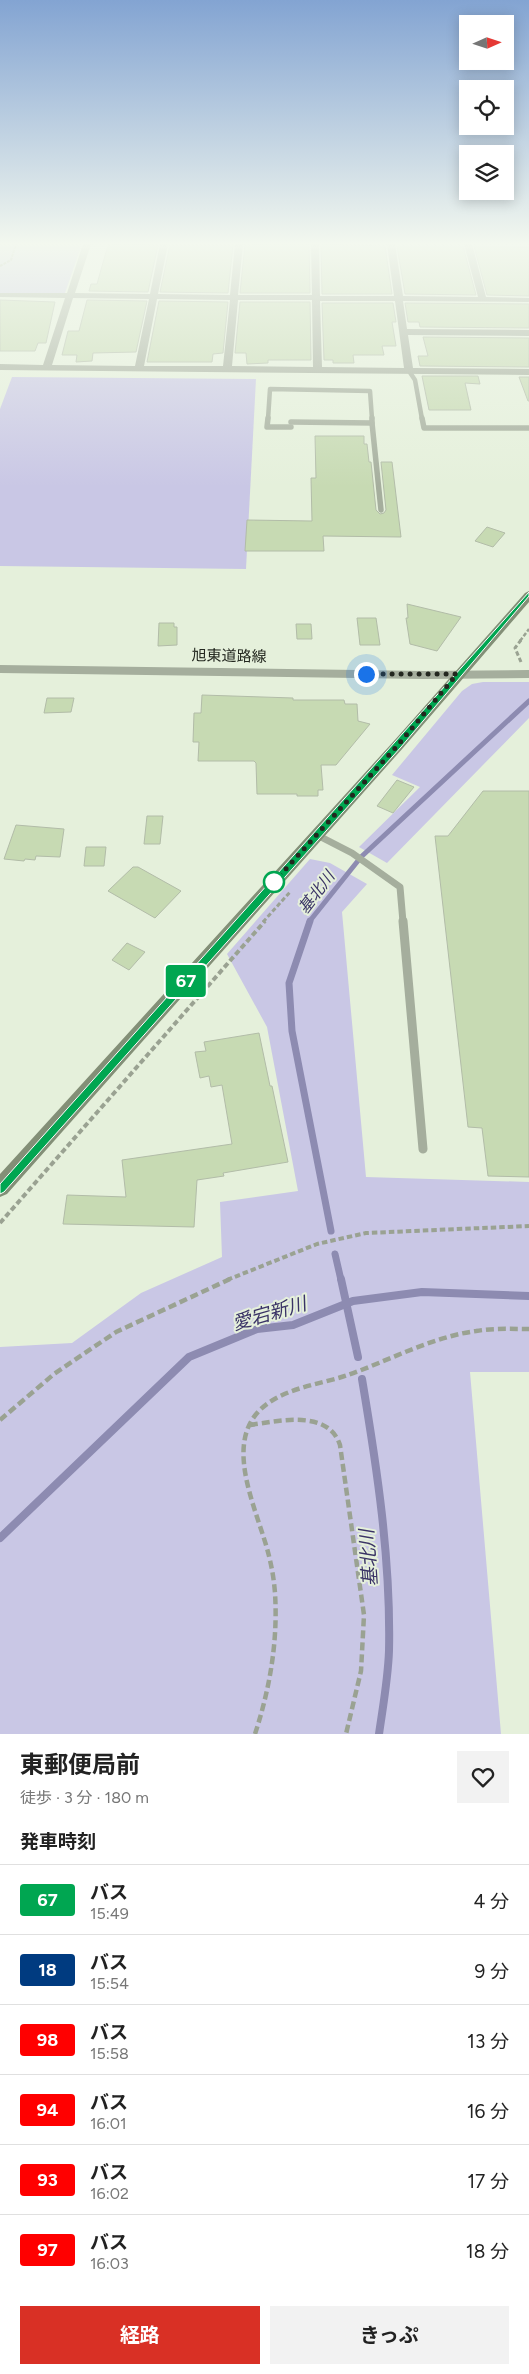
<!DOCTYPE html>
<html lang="ja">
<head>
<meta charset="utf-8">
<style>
  :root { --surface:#fff; --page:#f2f2f2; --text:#222; --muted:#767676; --line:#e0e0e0; --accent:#d93025 }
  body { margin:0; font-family:Figtree,"Noto Sans JP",sans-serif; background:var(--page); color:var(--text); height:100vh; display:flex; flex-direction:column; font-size:19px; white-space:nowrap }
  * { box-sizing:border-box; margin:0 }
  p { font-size:16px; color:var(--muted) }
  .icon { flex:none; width:28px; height:28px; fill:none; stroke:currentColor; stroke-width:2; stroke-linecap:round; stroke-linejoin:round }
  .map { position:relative; height:1734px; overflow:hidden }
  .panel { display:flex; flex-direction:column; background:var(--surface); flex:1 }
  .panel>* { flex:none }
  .badge { padding:0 10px; border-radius:4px; font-size:18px; line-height:32px }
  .needle { width:32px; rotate:87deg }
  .controls { position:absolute; left:459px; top:15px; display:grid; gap:10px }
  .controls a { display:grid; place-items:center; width:55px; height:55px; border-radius:0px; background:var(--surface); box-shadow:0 2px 12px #0003; font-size:25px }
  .you { position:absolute; width:25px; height:25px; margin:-12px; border:4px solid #fff; border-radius:50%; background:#1a73e8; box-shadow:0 0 0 8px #1a73e833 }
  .map>.badge { position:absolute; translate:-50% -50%; box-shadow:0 0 0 2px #fff }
  h2 { padding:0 20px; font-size:19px; line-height:45px }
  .round { display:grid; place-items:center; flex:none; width:52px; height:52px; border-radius:0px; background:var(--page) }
  .head { display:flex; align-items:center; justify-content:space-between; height:85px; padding:0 20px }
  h1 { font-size:24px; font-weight:700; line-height:38px }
  .button { display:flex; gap:10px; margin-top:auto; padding:10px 20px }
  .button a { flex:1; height:58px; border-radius:0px; background:var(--accent); color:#fff; font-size:20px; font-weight:700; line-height:58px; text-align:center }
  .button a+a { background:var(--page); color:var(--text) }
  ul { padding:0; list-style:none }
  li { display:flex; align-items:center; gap:15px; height:70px; padding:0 20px; border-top:1px solid var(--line) }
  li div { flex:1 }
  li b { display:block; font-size:19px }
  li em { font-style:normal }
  li .badge { min-width:55px; font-weight:700; text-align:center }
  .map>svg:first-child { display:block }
  .green { fill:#c9c7e5 }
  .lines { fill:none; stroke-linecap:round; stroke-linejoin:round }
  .stream-far2 { stroke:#8d8bb1; stroke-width:5 }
  .stream-far1 { stroke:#8d8bb1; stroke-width:7 }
  .stream { stroke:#8d8bb1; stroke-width:8 }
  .building { fill:#c7dab3; stroke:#b2bca8 }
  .path-far4 { stroke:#9aa292; stroke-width:2; stroke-dasharray:3 1; stroke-linecap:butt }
  .path-far3 { stroke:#9aa292; stroke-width:2.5; stroke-dasharray:4 2; stroke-linecap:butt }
  .path-far2 { stroke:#9aa292; stroke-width:3; stroke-dasharray:4.5 2.5; stroke-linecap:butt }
  .path-far1 { stroke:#9aa292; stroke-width:4; stroke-dasharray:5.5 3; stroke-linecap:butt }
  .path { stroke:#9aa292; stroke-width:4.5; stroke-dasharray:8 4; stroke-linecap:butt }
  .service-far3 { stroke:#a5ae9d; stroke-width:4.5 }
  .service-far2 { stroke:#a5ae9d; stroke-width:5.5 }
  .service-far1 { stroke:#a5ae9d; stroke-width:7 }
  .service { stroke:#a5ae9d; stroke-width:9 }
  .minor { fill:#a5ae9d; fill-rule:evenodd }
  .tertiary { fill:#a5ae9d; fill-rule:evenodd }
  .secondary { fill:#838f77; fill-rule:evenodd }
  .line { fill:#00a651; stroke:#fff }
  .walk { stroke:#23271f; stroke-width:5; stroke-dasharray:0 9 }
  .stop-dot { fill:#fff; stroke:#00a651; stroke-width:2.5 }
  .labels { text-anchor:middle; stroke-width:4; stroke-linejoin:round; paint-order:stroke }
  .street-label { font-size:15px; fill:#23271f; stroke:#e5f0db }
  .water-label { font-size:16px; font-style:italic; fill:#3a3366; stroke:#e5f0db }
  .near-water-label { font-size:19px; font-style:italic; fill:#3a3366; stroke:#e5f0db }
</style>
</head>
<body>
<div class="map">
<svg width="529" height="1734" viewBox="0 0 529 1734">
  <rect width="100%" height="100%" fill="#e5f0db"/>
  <g class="green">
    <polygon points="0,244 82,244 65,293 0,293"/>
    <polygon points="12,377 256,379 246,569 0,566 0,409"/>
    <polygon points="483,682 529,682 529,718 387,863 359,847 420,787 392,775 462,691 472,684"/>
    <polygon points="310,859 330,863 367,884 342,912 366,1177 529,1182 529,1372 470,1372 501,1734 0,1734 0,1347 72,1343 141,1293 222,1257 220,1202 298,1191 267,1027 227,954"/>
  </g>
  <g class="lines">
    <polyline class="stream-far2" points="309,922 361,857 529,701"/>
    <g class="stream-far1">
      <polyline points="310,921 289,983 292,1031 331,1231"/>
      <polyline points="335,1254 341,1280"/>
    </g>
    <g class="stream">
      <polyline points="341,1279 358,1357"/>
      <path d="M362 1379C377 1468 391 1560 389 1651 388 1679 383 1706 379 1734"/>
      <polyline points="0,1538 189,1357 257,1329 293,1325 353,1301 422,1292 529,1296"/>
    </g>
  </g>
  <g class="building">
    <polygon points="122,244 158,245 148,292 89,291 91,284 97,284 108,245"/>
    <polygon points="267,244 309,244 310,293 240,293 245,245"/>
    <polygon points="321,244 385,246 392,294 322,294"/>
    <polygon points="170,245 233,245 228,293 160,292"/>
    <polygon points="397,246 463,246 476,295 405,294"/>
    <polygon points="474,246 529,247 529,296 487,295"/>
    <polygon points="0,300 55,302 46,343 38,343 35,351 0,351"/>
    <polygon points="87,300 147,301 136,352 93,353 92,361 76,362 77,355 62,355 68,331 79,331"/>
    <polygon points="159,301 228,302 223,353 213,354 212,362 147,362"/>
    <polygon points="240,302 310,302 311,360 268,360 268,363 247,364 246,353 235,353"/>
    <polygon points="322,303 393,303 396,322 392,322 396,346 382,346 384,355 353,355 354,363 333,363 333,360 324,360"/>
    <polygon points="405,303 529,304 529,328 420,327 419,322 408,322"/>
    <polygon points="423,337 529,338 529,367 420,366 418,356 428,356"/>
    <polygon points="422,376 478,376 480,384 465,383 471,410 429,410"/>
    <polygon points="519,377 529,377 529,401 528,401"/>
    <polygon points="315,436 364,436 364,444 367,444 369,462 371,462 376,510 380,514 384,513 386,510 381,462 392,462 401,537 323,536 324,551 245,551 247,520 312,521 311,478 316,478"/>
    <polygon points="487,527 505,533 493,547 475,541"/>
    <polygon points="407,604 461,617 437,651 410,644 406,618 408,618"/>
    <polygon points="357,618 376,618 380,645 360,645"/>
    <polygon points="159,623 174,623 174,627 177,627 177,645 158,646"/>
    <polygon points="296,624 311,624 312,639 297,639"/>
    <polygon points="202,695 293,698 293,700 344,700 345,704 357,704 358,721 370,724 336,765 321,765 323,790 318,790 318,796 297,796 297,794 257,794 256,763 254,761 198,761 199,742 193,742 194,713 201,713"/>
    <polygon points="47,698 74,698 71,712 44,713"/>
    <polygon points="397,780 414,787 393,813 377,806"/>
    <polygon points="483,791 529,791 529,1177 488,1176 482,1128 468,1127 435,836 448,836"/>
    <polygon points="147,816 163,816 160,844 144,844"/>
    <polygon points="16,825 64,829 60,857 36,856 35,860 25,859 24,861 4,859"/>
    <polygon points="86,847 106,847 104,866 84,866"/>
    <polygon points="133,867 138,867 181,891 155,918 108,891"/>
    <polygon points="127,943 145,952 129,970 112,960"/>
    <polygon points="259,1033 270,1086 272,1086 288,1162 223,1173 224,1176 197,1180 194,1227 63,1224 67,1195 126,1197 122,1160 232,1144 222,1085 211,1087 209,1076 200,1078 195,1052 206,1051 204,1042"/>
  </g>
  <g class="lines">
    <polyline class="path-far4" points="0,266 11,260 16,244"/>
    <polyline class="path-far3" points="520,641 529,629"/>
    <g class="path-far2">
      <polyline points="521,662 515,648 521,640"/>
      <polyline points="263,922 290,892"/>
    </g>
    <g class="path-far1">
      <polyline points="0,1223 265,921"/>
      <polyline points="227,1280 317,1244 366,1233 529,1226"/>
    </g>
    <g class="path">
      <polyline points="0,1420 54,1374 116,1332 230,1279"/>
      <path d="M250 1425C279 1421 328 1409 340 1445L364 1615 361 1671 346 1734"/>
      <path d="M255 1734C270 1688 278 1641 275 1593 274 1580 272 1568 269 1556 259 1514 224 1449 258 1412 280 1388 319 1385 348 1375 390 1360 432 1337 476 1331 494 1328 511 1329 529 1329"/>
    </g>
    <g class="service-far3">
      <polyline points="409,371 415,380 422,419"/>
      <polyline points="268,419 270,389 370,391 372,419"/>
    </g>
    <g class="service-far2">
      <polyline points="268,418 267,427 291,427"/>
      <polyline points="422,418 424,428 529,428"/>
      <polyline points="291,422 372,423 372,418"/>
      <polyline points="372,423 381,510"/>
    </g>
    <polyline class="service-far1" points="317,835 352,853 400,887 403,922"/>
    <polyline class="service" points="403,921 423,1149"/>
    <path class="minor" d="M83 244H91L75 293 150 294 160 244H168L158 294 230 295 235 244H243L238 295H312L311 244H319L320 296H394L387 244H395L403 296 478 297 464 244H472L486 297 529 298V302L403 301 407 329 529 330V336L408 335 413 368 529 369V375L0 370V364L43 365 65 298 0 297V293H67ZM73 298 149 299 135 366 52 365ZM157 299 230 300 223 366H144ZM238 300H312L313 367 232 366ZM320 301H395L404 368 322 367Z"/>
    <polygon class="tertiary" points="0,665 424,671 529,670 529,678 424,679 0,673"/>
    <polygon class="secondary" points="529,591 529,602 403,748 7,1194 0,1197 0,1174 393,742 525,593"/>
  </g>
  <linearGradient id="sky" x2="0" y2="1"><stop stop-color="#83a4d2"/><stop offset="0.5" stop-color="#f3f8ef"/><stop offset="1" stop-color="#f3f8ef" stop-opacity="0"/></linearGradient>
  <rect width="529" height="487" fill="url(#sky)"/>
  <polygon class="line" points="529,592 529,596 401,747 4,1192 0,1194 0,1184"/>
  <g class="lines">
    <polyline class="walk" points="274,882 398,745 457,674 366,674"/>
  </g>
  <circle class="stop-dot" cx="274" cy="882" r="10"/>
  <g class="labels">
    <g class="street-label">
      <text transform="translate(229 656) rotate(1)" y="5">旭東道路線</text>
    </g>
    <g class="water-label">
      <text transform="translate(316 892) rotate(-53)" y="6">基北川</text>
    </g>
    <g class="near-water-label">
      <text transform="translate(269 1313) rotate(-16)" y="7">愛宕新川</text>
      <text transform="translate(368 1558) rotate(-94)" y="7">基北川</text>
    </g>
  </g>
</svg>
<div class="controls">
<a><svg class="needle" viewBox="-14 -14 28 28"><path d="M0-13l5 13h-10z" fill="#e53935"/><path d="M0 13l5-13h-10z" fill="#767676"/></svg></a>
<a><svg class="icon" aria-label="locate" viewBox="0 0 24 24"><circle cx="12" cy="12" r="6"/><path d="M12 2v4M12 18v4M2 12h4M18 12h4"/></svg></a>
<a><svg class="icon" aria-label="layers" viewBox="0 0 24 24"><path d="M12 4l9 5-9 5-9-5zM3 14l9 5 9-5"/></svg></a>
</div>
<div class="you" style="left:366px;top:674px"></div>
<b class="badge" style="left:186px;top:981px;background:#00a651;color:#fff">67</b>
</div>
<section class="panel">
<div class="head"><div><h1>東郵便局前</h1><p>徒歩 · 3 分 · 180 m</p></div><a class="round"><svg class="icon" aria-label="heart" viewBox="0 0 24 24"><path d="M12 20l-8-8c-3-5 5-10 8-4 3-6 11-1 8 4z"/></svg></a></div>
<h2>発車時刻</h2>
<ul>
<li><span class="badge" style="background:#00a651;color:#fff">67</span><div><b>バス</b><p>15:49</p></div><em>4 分</em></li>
<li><span class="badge" style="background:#003b80;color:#fff">18</span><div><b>バス</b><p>15:54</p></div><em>9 分</em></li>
<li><span class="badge" style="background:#f00;color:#fff">98</span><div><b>バス</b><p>15:58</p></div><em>13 分</em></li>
<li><span class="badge" style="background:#f00;color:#fff">94</span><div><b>バス</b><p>16:01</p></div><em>16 分</em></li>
<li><span class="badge" style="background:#f00;color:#fff">93</span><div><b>バス</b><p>16:02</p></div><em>17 分</em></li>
<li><span class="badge" style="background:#f00;color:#fff">97</span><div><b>バス</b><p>16:03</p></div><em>18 分</em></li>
</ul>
<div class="button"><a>経路</a><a>きっぷ</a></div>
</section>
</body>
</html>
